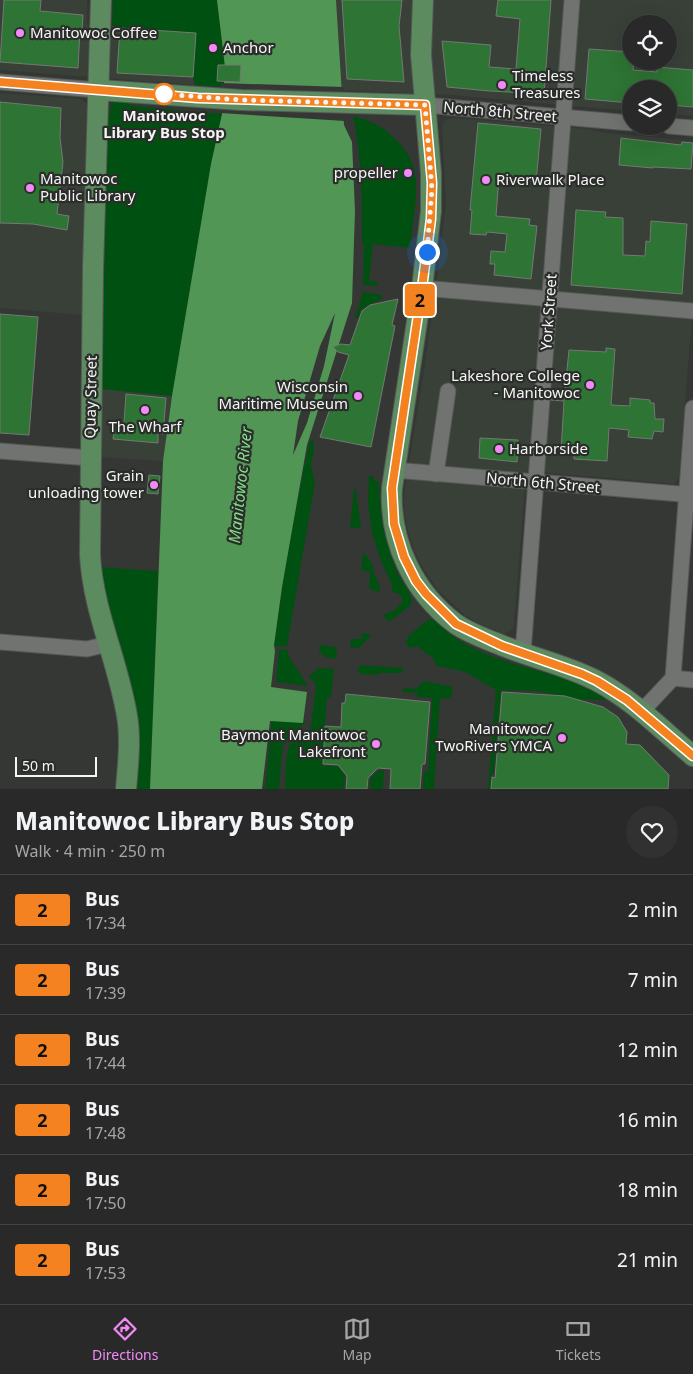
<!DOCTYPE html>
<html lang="en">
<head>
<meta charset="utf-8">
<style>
  :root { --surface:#282928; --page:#303130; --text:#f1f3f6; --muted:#a5a6a8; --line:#444545; --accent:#f08bf6 }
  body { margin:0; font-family:"Noto Sans",sans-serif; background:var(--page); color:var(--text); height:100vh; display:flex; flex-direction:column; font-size:19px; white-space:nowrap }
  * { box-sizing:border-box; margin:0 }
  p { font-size:16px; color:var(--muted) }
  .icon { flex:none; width:28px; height:28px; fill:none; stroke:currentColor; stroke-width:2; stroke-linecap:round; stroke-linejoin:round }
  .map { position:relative; height:789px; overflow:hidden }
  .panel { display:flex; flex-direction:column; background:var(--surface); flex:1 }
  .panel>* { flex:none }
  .badge { padding:0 10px; border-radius:4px; font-size:18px; line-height:32px }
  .buttons { position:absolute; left:622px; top:15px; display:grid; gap:10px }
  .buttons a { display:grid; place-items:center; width:55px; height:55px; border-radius:50%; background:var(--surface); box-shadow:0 5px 20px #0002,0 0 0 1px var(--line); font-size:25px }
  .scale { position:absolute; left:15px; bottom:12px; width:82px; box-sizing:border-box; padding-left:5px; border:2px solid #f4f5f4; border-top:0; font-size:14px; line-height:18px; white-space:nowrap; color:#f4f5f4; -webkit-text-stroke:4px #2b2d2b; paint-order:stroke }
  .you { position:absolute; width:25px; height:25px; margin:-12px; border:4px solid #fff; border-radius:50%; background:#1a73e8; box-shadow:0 0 0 8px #1a73e833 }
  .map>.badge { position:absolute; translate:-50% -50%; box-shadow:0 0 0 2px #fff }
  .round { display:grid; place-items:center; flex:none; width:52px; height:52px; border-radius:26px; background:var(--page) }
  .headline { display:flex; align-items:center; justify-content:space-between; height:85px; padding:0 15px }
  h1 { font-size:24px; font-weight:800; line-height:38px }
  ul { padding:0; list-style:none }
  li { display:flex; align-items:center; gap:15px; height:70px; padding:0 15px; border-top:1px solid var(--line) }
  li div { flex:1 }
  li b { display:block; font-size:19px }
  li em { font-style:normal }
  li .badge { min-width:55px; font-weight:700; text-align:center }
  .tab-bar { display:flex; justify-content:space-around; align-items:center; height:70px; border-top:1px solid var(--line); background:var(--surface); font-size:14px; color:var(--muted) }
  .tab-bar a { display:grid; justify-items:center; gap:2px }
  .tab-bar .active { color:var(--accent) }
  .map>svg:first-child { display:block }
  .built { fill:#384038; fill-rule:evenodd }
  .green { fill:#005111 }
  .water { fill:#519655; fill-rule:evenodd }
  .pier { fill:#353735 }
  .building { fill:#2e7434; stroke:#757875 }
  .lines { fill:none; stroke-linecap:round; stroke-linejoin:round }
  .minor-casing { stroke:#555755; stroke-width:17 }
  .major-casing { stroke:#555755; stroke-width:22 }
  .minor { stroke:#707370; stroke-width:15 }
  .major { stroke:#5d8b60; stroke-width:20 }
  .line-casing { stroke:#fff; stroke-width:11 }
  .line { stroke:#f58220; stroke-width:8 }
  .walk { stroke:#f4f5f4; stroke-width:5; stroke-dasharray:0 9 }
  .poi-dot { fill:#f08bf6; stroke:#2b2d2b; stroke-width:2 }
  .stop-dot { fill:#fff; stroke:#f58220; stroke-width:2.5 }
  .labels { text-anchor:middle; stroke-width:4.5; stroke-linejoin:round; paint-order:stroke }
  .poi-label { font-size:15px; fill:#f4f5f4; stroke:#2b2d2b; text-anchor:start }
  .street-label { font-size:15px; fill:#f4f5f4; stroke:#2b2d2b }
  .stop-label { font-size:15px; font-weight:bold; fill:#f4f5f4; stroke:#2b2d2b }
  .water-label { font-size:16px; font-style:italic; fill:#83df87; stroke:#2b2d2b }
</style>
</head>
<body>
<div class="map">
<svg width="693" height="789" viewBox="0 0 693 789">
  <rect width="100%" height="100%" fill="#353735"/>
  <g class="built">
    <polygon points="0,0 87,0 87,24 196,33 193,77 195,85 0,70"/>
    <path d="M336 0H693V116L669 114V89H631V111L451 95 342 90ZM631 24H669V61H631Z"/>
    <polygon points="0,93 81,99 90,106 86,118 83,315 0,308"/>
    <polygon points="453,118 587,129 607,133 693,141 693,302 679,478 674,484 668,483 526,471 514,625 513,628 505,634 482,625 466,616 438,590 423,568 414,550 408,531 404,511 404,494 422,384 439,266 446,202 442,125 446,120"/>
    <polygon points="102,389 172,396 163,461 99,457"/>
  </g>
  <g class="green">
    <polygon points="113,0 217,0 225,67 224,87 195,85 193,77 196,33 120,28 112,25"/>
    <polygon points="117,101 124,102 134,106 222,114 211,164 172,396 102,389 107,129 111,103"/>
    <path d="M353 116C359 118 366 119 371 122 391 131 412 152 415 174 419 197 412 224 410 248L373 244 369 281 379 282 376 286 363 285 364 244 362 243C362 201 362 157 353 116Z"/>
    <polygon points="363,292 382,295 382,299 361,309 358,318 355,318"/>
    <path d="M313 439 314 449 311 465 315 483 287 646H274C283 577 295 508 310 441Z"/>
    <path d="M369 476H374V480L379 482C380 512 384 540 396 569 400 580 409 588 412 600L411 605 389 622 383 615 395 610 403 601 400 594 392 592V585L381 561 372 533 368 504Z"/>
    <polygon points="354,488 356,490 361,529 350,527"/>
    <path d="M363 552 372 563C372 575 381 582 380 592L369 589 370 572 361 570Z"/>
    <polygon points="98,567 158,571 150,789 135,789"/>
    <path d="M429 619C437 620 441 627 447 632 456 639 467 645 477 650 518 670 570 672 607 700L575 699 538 691 501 690 494 771 491 776 490 789H488L496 690 465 672 434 665 436 661 417 646 409 648 406 643 408 636Z"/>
    <polygon points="362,633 372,634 359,648 350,647 351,639 361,639"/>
    <polygon points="320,645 337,647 336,659 325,657 319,651"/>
    <polygon points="279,649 288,650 288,655 308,686 276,682"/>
    <polygon points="360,665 403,668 403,673 378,673 378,675 359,674 358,670"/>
    <polygon points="318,668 334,669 331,697 327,698 322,766 338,766 345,775 344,789 285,789 286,759 289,745 307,734 311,727 316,684 309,677"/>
    <polygon points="424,681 453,687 451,698 440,699 434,789 423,789 424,772 428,772 432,698 417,697 417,693 403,692 403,688 416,689"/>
    <polygon points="272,718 306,721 283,745 279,789 265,789"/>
    <polygon points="379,770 384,770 383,789 370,789 370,779"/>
  </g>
  <path class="water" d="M217 0H336L344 125 352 142 355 211 352 303 307 445 282 587 274 645 275 651 271 687 307 692 303 723 270 721 262 789H150L163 461 172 396 211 164 222 114 225 67ZM335 313 324 366 307 423 293 455 298 421 320 346Z"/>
  <polygon class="pier" points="221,83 343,87 345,121 220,113"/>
  <g class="building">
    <polygon points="4,0 41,0 40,11 83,15 82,30 80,30 78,68 0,62"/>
    <polygon points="342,0 402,0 399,26 404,82 347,79"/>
    <polygon points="498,0 551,0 544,94 490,91 447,87 442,41 491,45 489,67 516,69 520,19 496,16"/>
    <polygon points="120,28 196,33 193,77 117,73"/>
    <polygon points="589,49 631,52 631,61 634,61 633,70 657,72 657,67 693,70 693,107 669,105 669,89 631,89 631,103 585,99"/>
    <polygon points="218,65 241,65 240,82 217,81"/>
    <polygon points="0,102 61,108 60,138 63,162 57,214 69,216 67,230 33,224 0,223"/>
    <polygon points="478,123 541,129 536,182 499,178 496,216 530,219 529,225 537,226 531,279 494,275 495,264 490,264 491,251 505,252 507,234 487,232 486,235 470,234 472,210 470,210"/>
    <polygon points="621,138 681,145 682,142 693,143 691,169 653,167 653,168 619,165"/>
    <polygon points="576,210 606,212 605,217 623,218 623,255 645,256 646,241 650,242 651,221 687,224 682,294 571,285"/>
    <polygon points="398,299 392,325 395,326 371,447 320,437 349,355 338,352 333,347 341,344 350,345 362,311 370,305"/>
    <polygon points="0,314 38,317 29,435 0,433"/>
    <polygon points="606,348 615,349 611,405 630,406 630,398 650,400 650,403 654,403 655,419 664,419 663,432 654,431 652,439 628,437 629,430 609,428 607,461 574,459 574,454 562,453 561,451 564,401 551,400 552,389 565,390 569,350 606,352"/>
    <polygon points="126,394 166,398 163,434 158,433 158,443 113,439 115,423 124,423"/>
    <polygon points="480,438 518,440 517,462 479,458"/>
    <polygon points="149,475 160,476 158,494 147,493"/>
    <polygon points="502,692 565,696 603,707 618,717 627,732 626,744 640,745 669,775 668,789 491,789 492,777 495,778"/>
    <polygon points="346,694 430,702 425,764 422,764 420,789 390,789 391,769 378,768 368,778 367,789 346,789 347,776 338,765 323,764 325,726 341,727 342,703 345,703"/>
  </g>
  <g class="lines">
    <defs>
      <g id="minor">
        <polyline points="0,82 98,90"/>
        <polyline points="425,105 631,123"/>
        <polyline points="669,126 693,128"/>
        <polyline points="422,288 693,311"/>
        <polyline points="0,451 90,458"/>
        <polyline points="394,470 693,495"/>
        <polyline points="436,474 448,391"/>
        <polyline points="0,642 87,649 108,644"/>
        <polyline points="523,653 572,0"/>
        <polyline points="673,678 693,680"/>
        <polyline points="641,712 673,678 693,408"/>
      </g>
      <g id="major">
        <path d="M101 0 93 269 90 555C93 611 118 661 127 716 131 739 128 765 126 789"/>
        <path d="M423 0 421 55 431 173V211L422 288 392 488C389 541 413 592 456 624 469 633 486 639 501 645 532 658 567 665 597 681 633 700 662 730 693 756"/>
        <polyline points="98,90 241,100 425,105"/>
      </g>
    </defs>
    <use href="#minor" class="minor-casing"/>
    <use href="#major" class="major-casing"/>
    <use href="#minor" class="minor"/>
    <use href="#major" class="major"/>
  </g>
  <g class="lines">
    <defs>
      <polyline id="line" points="0,82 198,98 425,105 432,183 431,219 422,288 392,488 394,524 404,557 416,581 426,594 456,624 502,646 582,674 597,681 627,700 693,756"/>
    </defs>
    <use href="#line" class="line-casing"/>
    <use href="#line" class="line"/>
    <polyline class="walk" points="164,94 241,100 425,105 432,189 427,252"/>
  </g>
  <g class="poi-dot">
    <circle cx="20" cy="33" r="5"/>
    <circle cx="213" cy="48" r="5"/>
    <circle cx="502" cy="85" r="5"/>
    <circle cx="408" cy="173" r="5"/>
    <circle cx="486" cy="180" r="5"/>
    <circle cx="30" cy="188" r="5"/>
    <circle cx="590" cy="385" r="5"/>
    <circle cx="358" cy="396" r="5"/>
    <circle cx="145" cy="410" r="5"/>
    <circle cx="499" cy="449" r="5"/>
    <circle cx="154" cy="485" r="5"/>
    <circle cx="562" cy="738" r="5"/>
    <circle cx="376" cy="744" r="5"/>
  </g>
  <circle class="stop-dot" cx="164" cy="94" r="10"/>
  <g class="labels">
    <g class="poi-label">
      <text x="30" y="38">Manitowoc Coffee</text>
      <text x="223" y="53">Anchor</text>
      <text x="512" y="81">Timeless<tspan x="512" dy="17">Treasures</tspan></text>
      <text x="398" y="178" text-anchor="end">propeller</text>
      <text x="40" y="184">Manitowoc<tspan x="40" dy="17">Public Library</tspan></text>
      <text x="496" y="185">Riverwalk Place</text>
      <text x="580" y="381" text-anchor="end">Lakeshore College<tspan x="580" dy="17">- Manitowoc</tspan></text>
      <text x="348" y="392" text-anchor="end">Wisconsin<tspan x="348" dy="17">Maritime Museum</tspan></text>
      <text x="145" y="432" text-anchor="middle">The Wharf</text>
      <text x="509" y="454">Harborside</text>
      <text x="144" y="481" text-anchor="end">Grain<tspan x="144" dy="17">unloading tower</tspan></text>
      <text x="552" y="734" text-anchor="end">Manitowoc/<tspan x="552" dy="17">TwoRivers YMCA</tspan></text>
      <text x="366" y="740" text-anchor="end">Baymont Manitowoc<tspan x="366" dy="17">Lakefront</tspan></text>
    </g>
    <g class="street-label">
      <text transform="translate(500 112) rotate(5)" y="5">North 8th Street</text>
      <text transform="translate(549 312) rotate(-86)" y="5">York Street</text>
      <text transform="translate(91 397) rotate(-89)" y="5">Quay Street</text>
      <text transform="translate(543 483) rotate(5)" y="5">North 6th Street</text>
    </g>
    <g class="stop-label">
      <text x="164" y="121">Manitowoc<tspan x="164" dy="17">Library Bus Stop</tspan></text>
    </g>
    <g class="water-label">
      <text transform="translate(240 485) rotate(-84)" y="6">Manitowoc River</text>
    </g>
  </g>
</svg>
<div class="buttons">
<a><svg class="icon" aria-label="locate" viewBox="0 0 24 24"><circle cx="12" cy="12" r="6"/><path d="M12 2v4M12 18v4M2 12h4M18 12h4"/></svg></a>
<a><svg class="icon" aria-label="layers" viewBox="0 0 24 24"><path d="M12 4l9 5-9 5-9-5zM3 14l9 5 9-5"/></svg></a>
</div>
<div class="scale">50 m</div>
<div class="you" style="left:427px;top:252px"></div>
<b class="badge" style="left:420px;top:300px;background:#f58220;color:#111">2</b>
</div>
<section class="panel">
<div class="headline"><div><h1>Manitowoc Library Bus Stop</h1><p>Walk · 4 min · 250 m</p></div><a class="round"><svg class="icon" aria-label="heart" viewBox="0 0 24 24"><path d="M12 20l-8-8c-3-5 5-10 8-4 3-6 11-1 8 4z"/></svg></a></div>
<ul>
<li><span class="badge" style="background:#f58220;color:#111">2</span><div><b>Bus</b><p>17:34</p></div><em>2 min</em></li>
<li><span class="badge" style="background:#f58220;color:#111">2</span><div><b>Bus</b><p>17:39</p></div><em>7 min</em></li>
<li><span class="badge" style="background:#f58220;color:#111">2</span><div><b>Bus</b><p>17:44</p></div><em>12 min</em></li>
<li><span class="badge" style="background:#f58220;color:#111">2</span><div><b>Bus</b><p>17:48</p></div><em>16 min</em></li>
<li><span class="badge" style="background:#f58220;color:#111">2</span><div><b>Bus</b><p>17:50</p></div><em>18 min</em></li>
<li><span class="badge" style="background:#f58220;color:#111">2</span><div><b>Bus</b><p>17:53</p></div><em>21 min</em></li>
</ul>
</section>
<nav class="tab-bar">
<a class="active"><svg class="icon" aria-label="directions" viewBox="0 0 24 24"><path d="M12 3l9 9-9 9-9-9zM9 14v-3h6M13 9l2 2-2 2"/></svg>Directions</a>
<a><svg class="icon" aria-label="map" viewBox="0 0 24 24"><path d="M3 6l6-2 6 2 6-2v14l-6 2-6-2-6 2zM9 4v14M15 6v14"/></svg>Map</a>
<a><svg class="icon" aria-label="tickets" viewBox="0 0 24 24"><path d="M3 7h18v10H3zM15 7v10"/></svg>Tickets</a>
</nav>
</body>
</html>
